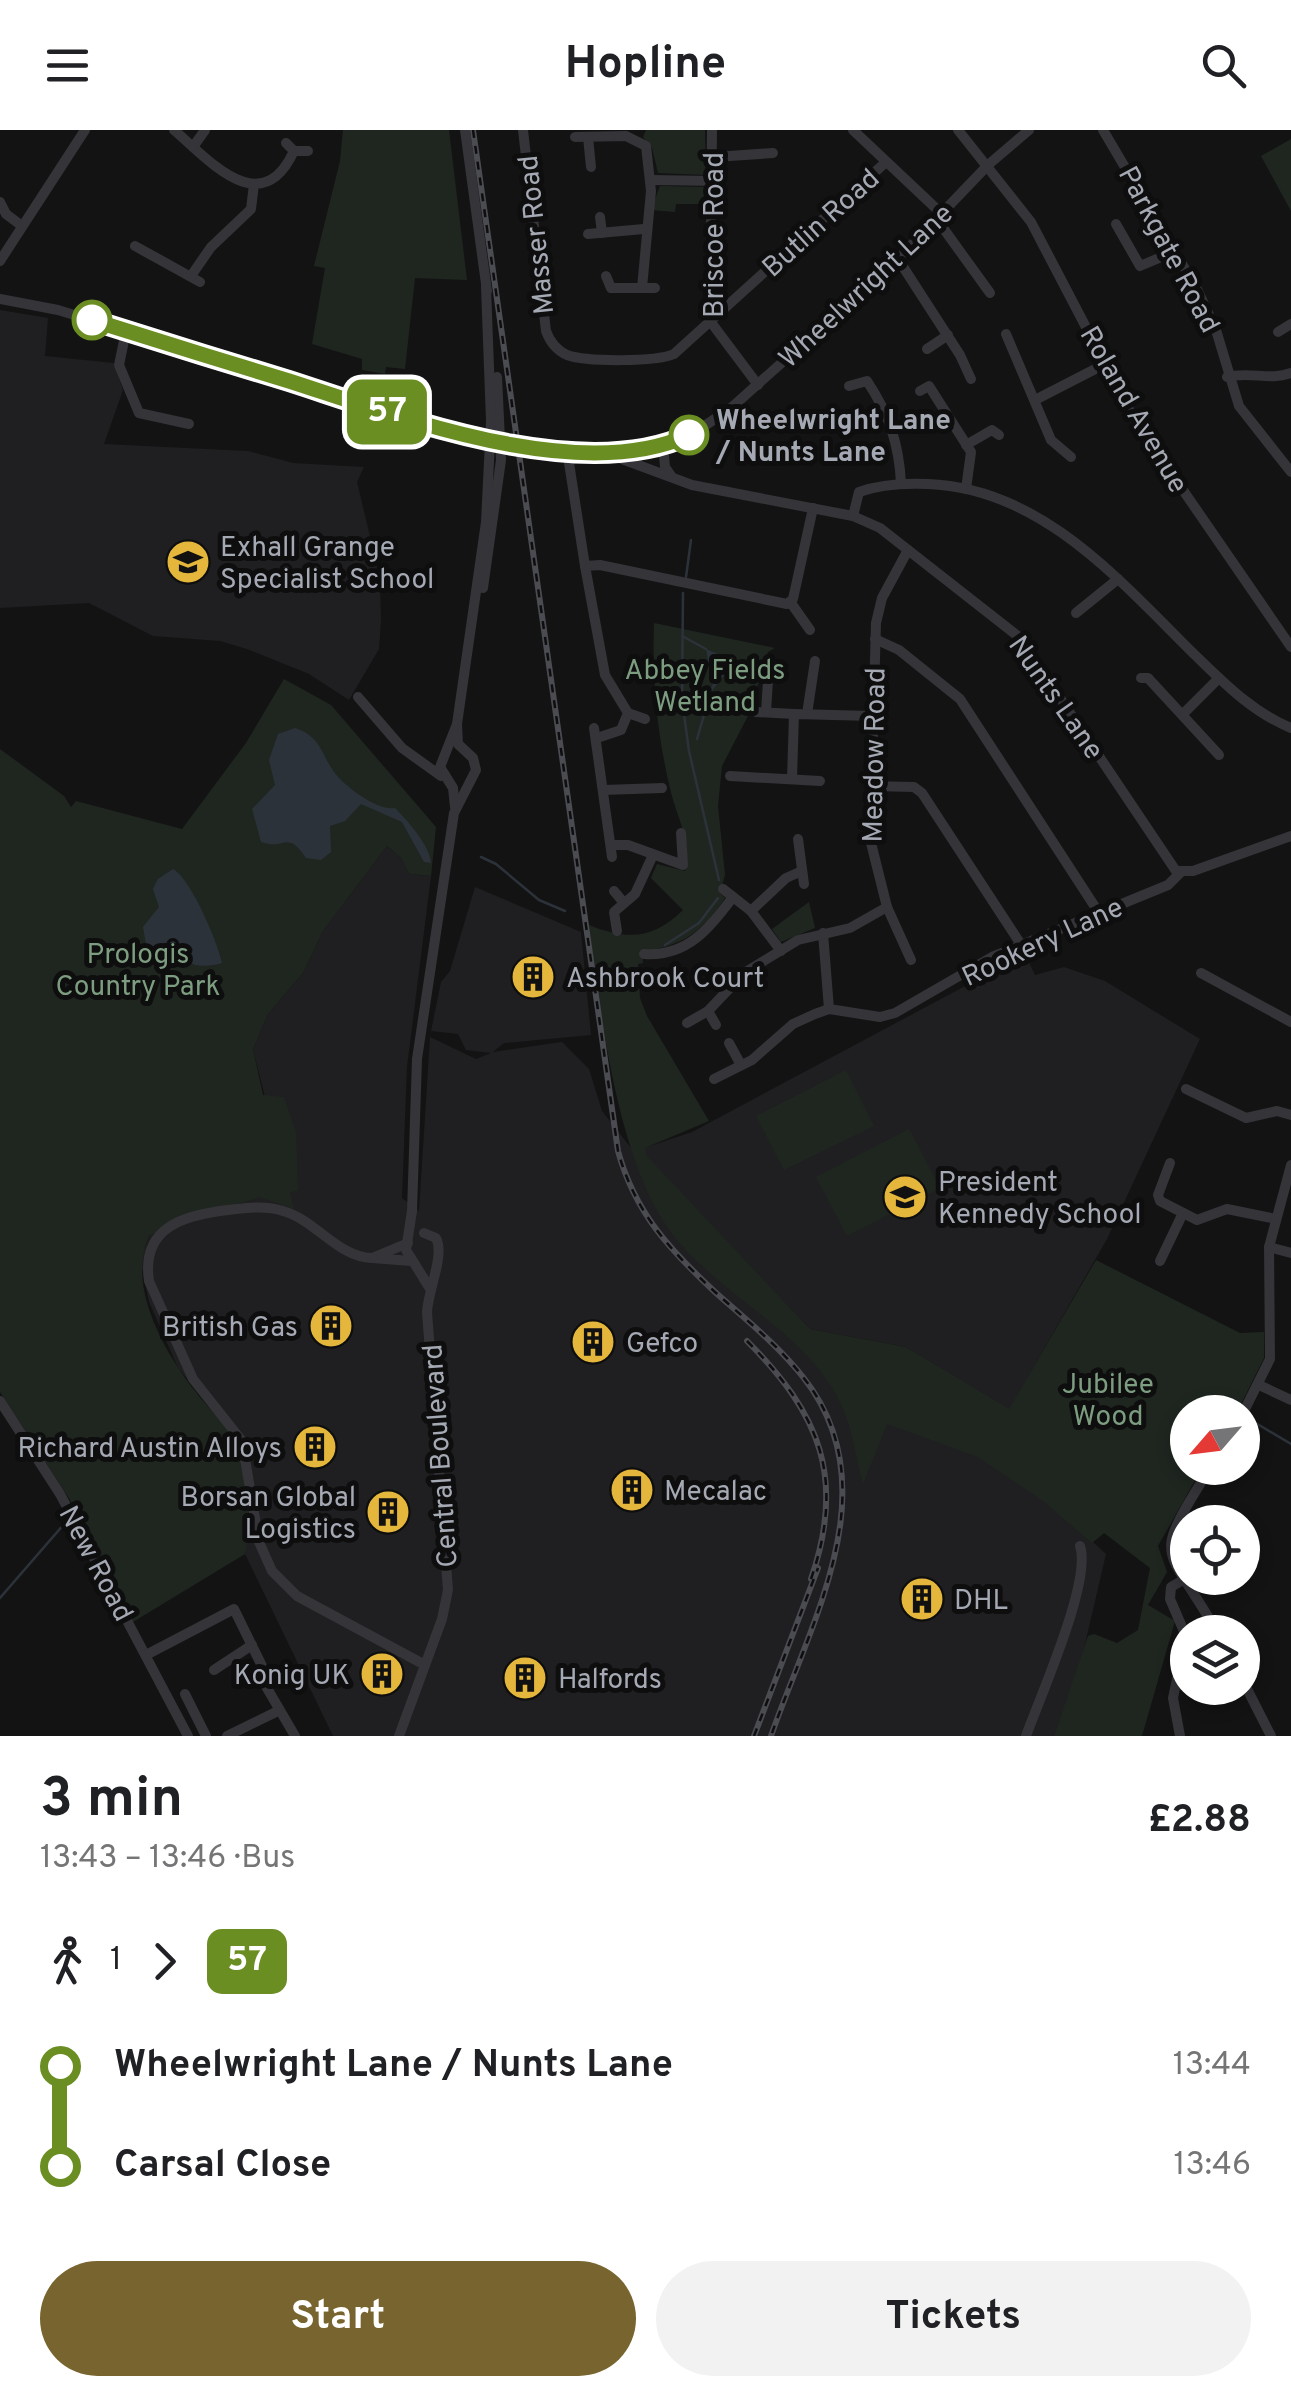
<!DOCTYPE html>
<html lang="en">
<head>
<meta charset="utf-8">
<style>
  :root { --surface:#fff; --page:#f2f2f2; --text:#202124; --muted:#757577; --accent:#78642e }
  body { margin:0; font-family:Overpass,sans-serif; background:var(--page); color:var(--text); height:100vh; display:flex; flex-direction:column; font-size:38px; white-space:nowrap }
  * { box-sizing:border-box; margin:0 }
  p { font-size:32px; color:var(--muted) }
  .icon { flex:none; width:55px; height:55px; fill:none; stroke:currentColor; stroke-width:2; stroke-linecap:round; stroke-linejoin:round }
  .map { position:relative; height:1606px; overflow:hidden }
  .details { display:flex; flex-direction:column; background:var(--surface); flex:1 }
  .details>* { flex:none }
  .badge { padding:0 20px; border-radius:15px; font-size:35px; line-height:65px }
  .needle { width:65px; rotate:242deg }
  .fabs { position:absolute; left:1170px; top:1265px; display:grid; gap:20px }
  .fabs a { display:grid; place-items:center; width:90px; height:90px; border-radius:50%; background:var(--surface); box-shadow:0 5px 15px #0003; font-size:50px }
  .map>.badge { position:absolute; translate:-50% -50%; box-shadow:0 0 0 5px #fff }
  .legs { display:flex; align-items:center; gap:15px; height:110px; padding:0 40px; font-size:32px }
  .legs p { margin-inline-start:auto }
  .summary { display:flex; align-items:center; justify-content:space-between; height:170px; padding:0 40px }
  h1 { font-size:55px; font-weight:700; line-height:75px }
  .cta { display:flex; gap:20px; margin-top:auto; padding:20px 40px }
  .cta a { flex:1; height:115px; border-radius:60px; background:var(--accent); color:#fff; font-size:40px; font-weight:700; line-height:115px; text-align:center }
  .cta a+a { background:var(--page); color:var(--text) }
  ul { padding:0 40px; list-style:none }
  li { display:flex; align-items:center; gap:35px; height:100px; font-size:38px }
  li i { display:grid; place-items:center; width:15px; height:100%; margin:0 12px; background:currentColor }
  li i::after { content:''; width:25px; height:25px; margin:-12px; border:8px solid; border-radius:50%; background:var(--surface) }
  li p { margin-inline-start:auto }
  li:first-child i { background:linear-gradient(#0000 50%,currentColor 0) }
  li:last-child i { background:linear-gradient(currentColor 50%,#0000 0) }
  header { display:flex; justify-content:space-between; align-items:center; height:130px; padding:0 40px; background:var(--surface); font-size:45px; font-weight:700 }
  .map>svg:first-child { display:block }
  .built { fill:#1f1f21 }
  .green { fill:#1f2620 }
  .water { fill:#2c3239 }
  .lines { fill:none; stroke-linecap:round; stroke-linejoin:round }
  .stream { stroke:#2c3239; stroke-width:2.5 }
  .minor { stroke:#343439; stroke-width:10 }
  .rail-casing { stroke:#4b4c52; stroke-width:6 }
  .rail { stroke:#0e0e0f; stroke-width:2.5; stroke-dasharray:8; stroke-linecap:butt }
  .line-1-casing { stroke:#fff; stroke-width:22 }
  .line-1 { stroke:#6b8e23; stroke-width:15 }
  .stop-1-dot { fill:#fff; stroke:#6b8e23; stroke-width:5 }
  .labels { text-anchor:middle; stroke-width:10; stroke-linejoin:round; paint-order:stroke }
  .street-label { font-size:28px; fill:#a5a9b3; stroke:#0e0e0f }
  .stop-label { font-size:28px; font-weight:bold; fill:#a5a9b3; stroke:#0e0e0f; text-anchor:start }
  .poi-label { font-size:28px; fill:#a5a9b3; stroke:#0e0e0f; text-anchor:start }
  .park-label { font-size:28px; fill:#7d9d81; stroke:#0e0e0f }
</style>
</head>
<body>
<header><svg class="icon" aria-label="menu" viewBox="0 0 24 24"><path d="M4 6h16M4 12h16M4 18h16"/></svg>Hopline<svg class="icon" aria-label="search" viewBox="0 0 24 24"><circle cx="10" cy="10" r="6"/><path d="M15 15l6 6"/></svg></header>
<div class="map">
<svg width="1291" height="1606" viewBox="0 0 1291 1606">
  <rect width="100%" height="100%" fill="#131314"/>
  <g class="built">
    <polygon points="0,180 48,188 45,226 114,233 123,260 104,314 248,321 293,333 364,337 357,352 380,448 381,491 379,519 349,570 309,544 247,519 220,511 153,506 89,473 0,478"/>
    <polygon points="387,716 401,728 409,744 431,746 407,937 402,1068 419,1081 430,907 476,929 491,923 466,920 458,904 431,901 441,852 450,841 475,757 581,802 591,905 504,913 493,922 562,912 589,939 602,981 650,1042 791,1196 1104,1403 1093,1412 1106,1424 1082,1527 1054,1606 333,1606 245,1424 245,1347 216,1284 178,1238 149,1172 140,1129 151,1103 258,1066 293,1078 253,919 268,884 303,843 323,801"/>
    <polygon points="1025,824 1035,845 1064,837 1105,851 1200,909 1107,1109 1009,1280 906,1217 810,1199 645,1025 644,1018 692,1002"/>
  </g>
  <g class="green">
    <polygon points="343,0 449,0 467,150 415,148 405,239 386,237 385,244 362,240 362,229 312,214 325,138 314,136 340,31"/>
    <polygon points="646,0 705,0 706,45 658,43 652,18 643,7"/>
    <polygon points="1291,9 1291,81 1261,26"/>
    <polygon points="660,56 705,57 706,74 676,74 675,82 651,80"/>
    <path d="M654 493 775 518 768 522 749 584 722 636 718 676 725 745 720 763 725 768C703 801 682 817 642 821L643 833 638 834 640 868 647 886 709 991 645 1018 646 1025 810 1199 906 1217 1009 1279 1096 1130 1240 1203 1264 1202V1228L1237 1282H1188V1338H1202L1158 1416 1167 1442 1148 1475 1175 1491 1142 1606H1054L1088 1506 1094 1504 1117 1513 1138 1500 1150 1438 1104 1403 1092 1413 1043 1371 978 1327 887 1294 863 1354C855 1327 853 1299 841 1274 805 1198 712 1163 666 1095 617 1023 600 882 589 795 626 810 653 810 683 780L651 748 657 734 685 741C692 710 677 689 670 658 657 605 652 548 654 493Z"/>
    <path d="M284 549 331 575 436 697 431 746 409 744 401 728 387 716 323 801 303 843 268 884 253 919 263 965 284 967 296 1002 298 1061 290 1062 294 1079 259 1067 150 1105C125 1153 164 1222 195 1261 207 1277 223 1291 234 1309 250 1339 251 1391 245 1424L133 1492 70 1370 0 1262V619L64 666 71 677 76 671 182 699 246 613Z"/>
    <polygon points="809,772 815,798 781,812 772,799"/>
    <polygon points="846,940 874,996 784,1040 756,986"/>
    <polygon points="909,999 940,1058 847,1106 816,1047"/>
  </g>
  <g class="water">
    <polygon points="706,519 730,529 730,538 713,559"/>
    <path d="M295 598C325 608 321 630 340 649 352 661 379 681 395 678 408 691 430 716 431 733L424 732 402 692 361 674 345 691 330 696 331 722 321 730 306 728C286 699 286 721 261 712L252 679 275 655 269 630 278 604Z"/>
    <path d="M173 739C191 749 218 813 222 833 198 840 182 834 168 813L154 818 146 814 143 797 159 777 153 759 158 749Z"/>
  </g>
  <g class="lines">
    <g class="stream">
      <polyline points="686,447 691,410"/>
      <polyline points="683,463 682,569 689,621 719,750"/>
      <polyline points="682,506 706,519"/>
      <polyline points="697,609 712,558"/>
      <polyline points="481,727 496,734 539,770 565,781"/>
      <polyline points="665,815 699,793 718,768"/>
      <polyline points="1254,1292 1291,1314"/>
      <polyline points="0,1468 65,1393"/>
    </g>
    <g class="minor">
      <path d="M174 0C209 30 261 92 294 21"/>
      <polyline points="465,0 487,161"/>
      <path d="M523 0 546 201C550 212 556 220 567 225 586 232 656 232 674 224L886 32"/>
      <polyline points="712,0 710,191 758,255"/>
      <polyline points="853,0 943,85"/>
      <polyline points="958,0 1031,92 1134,289 1291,517"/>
      <polyline points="1103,0 1198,161 1216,200 1239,276 1291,342"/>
      <polyline points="575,7 626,6 646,16 651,61 642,158"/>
      <polyline points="588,7 591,37"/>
      <polyline points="286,13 294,21 308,21"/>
      <polyline points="193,17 205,0"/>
      <polyline points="715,27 773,23"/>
      <polyline points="651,50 715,51"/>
      <polyline points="0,72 6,84 22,96"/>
      <polyline points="600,87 602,103"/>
      <polyline points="938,91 990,163"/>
      <polyline points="1116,94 1140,136 1176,121"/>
      <polyline points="588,104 644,99"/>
      <polyline points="135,116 200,152"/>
      <polyline points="898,129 960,225 971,249"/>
      <polyline points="0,131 85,0"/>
      <polyline points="191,146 211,117 251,79 254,54"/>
      <polyline points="606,146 611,158 655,158"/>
      <polyline points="0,169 58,180 469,306 606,323 652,318 697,301 731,278 898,129 988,35 1029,0"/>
      <polyline points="126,201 119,235 139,283 189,294"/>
      <polyline points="1278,202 1291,194"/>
      <polyline points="1006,204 1051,310 1071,327"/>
      <polyline points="927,219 948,205"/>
      <path d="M1227 247C1249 241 1270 251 1291 243"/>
      <path d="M849 256 867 251C889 284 899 314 901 353"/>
      <polyline points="920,261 929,256 971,322 966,359"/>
      <polyline points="1035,270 1105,234"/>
      <polyline points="663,315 665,337 672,347"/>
      <polyline points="966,315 992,300 999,305"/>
      <polyline points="567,320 585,436 600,435 787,474 793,469 813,378"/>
      <polyline points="611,325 692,355 853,386 880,398 1019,507 1176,741 1193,741 1291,706"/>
      <path d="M853 386 859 362C881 354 905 353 928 354 1041 358 1119 450 1194 524 1224 553 1252 582 1291 598"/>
      <polyline points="908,420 882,468 876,493 870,709 887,777 911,830"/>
      <polyline points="585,436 605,545 628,583 621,600 597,608"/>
      <polyline points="483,458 501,330 497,247"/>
      <polyline points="791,473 810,500"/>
      <polyline points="1076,483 1118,449"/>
      <polyline points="875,509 899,520 960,569 1099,783"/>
      <polyline points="1141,548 1148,548 1219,625"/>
      <polyline points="358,567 402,618 441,646"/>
      <polyline points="756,582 794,584"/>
      <polyline points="766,582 768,550"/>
      <polyline points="628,583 645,589"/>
      <polyline points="1184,583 1219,548"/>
      <polyline points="807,584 815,531"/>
      <polyline points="594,598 612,727"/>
      <polyline points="730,646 820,651"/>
      <polyline points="792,649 794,584 872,586"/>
      <polyline points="870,656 914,657 922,663 1022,816"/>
      <polyline points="603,660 662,658"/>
      <polyline points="455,677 453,658 440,637 457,594 486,392 491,291 486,157"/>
      <polyline points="798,709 804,754"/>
      <polyline points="611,715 628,715 683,735 681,703"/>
      <polyline points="723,759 751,781 781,821"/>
      <polyline points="614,761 624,773"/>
      <polyline points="751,781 786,748 802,741"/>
      <polyline points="617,801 614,782 635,764 653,725"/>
      <polyline points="823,803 829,879"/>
      <path d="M644 824C687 827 710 798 733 767"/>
      <polyline points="1201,843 1291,892"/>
      <polyline points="687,893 708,881"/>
      <polyline points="716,895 708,881 744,843 798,810 850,798 887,777"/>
      <polyline points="729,913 741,935"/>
      <polyline points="714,949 752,930 793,894 815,884 829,879 880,887 895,883 992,827 1168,755 1181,742"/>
      <polyline points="1186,959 1246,988 1277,981 1291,985"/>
      <polyline points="1170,1033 1158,1065 1160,1071 1197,1090 1227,1079 1276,1089"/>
      <polyline points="408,1113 372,1128 411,1131"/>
      <polyline points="1269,1117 1291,1123"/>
      <path d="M372 1128C337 1127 316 1090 283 1081 265 1075 247 1078 228 1080 184 1085 141 1097 149 1151L193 1249 242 1311 259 1412 272 1441 297 1466 425 1535"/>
      <polyline points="1160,1131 1183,1083"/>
      <polyline points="429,1157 406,1120 412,1081 417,929 454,683 476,640 473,628 458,614 457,594"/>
      <polyline points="1259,1255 1291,1270"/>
      <polyline points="0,1271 60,1364 188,1606"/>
      <polyline points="1242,1285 1270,1229 1269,1117 1291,1035"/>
      <path d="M1210 1338C1150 1435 1165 1410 1217 1502"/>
      <polyline points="146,1525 234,1479 262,1536 264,1553 295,1606"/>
      <polyline points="214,1540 252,1515"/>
      <polyline points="1242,1549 1271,1606"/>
      <polyline points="185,1564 206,1606"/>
      <polyline points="227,1606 278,1581"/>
      <path d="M399 1606 442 1489 448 1460 427 1182C428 1160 445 1125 436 1108L424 1103"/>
      <path d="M1026 1606C1040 1567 1092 1451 1080 1416"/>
      <polyline points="1180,1606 1173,1568 1186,1506 1170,1469 1171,1457 1183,1450"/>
    </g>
    <defs>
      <g id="rail">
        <path d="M473 0 618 1021C635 1083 670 1120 715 1162 745 1189 778 1215 803 1247 891 1357 810 1493 771 1606"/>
        <path d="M747 1211C820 1284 846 1348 811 1449"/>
        <polyline points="754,1606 818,1438"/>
      </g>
    </defs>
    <use href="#rail" class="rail-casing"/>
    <use href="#rail" class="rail"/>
  </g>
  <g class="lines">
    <defs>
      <path id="line-1" d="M92 190C158 211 223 231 289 251 398 286 579 356 689 305"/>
    </defs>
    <use href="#line-1" class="line-1-casing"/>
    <use href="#line-1" class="line-1"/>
  </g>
  <defs>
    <symbol id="school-disc" viewBox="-11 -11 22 22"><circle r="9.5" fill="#e4b63b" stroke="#0e0e0f"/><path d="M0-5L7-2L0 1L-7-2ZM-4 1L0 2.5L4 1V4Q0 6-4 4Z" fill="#111"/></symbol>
    <symbol id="building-disc" viewBox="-11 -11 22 22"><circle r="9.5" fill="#e4b63b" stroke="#0e0e0f"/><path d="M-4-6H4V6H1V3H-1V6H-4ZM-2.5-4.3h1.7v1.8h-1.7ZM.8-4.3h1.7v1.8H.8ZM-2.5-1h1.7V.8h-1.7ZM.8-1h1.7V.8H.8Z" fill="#111"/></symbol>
  </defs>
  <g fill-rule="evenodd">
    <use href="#school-disc" x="163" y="407" width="50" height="50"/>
    <use href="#building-disc" x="508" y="822" width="50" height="50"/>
    <use href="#school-disc" x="880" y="1042" width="50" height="50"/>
    <use href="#building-disc" x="306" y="1171" width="50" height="50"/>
    <use href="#building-disc" x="568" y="1187" width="50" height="50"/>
    <use href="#building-disc" x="290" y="1292" width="50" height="50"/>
    <use href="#building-disc" x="607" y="1335" width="50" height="50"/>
    <use href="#building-disc" x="363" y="1357" width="50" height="50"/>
    <use href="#building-disc" x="897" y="1444" width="50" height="50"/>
    <use href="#building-disc" x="357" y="1519" width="50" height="50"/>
    <use href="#building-disc" x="500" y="1523" width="50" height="50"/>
  </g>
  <g class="stop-1-dot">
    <circle cx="92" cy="190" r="18"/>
    <circle cx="689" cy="305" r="18"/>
  </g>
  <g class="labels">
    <g class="street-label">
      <text transform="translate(820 92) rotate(-42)" y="10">Butlin Road</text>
      <text transform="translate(535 105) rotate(-96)" y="10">Masser Road</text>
      <text transform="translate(713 105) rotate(-90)" y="10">Briscoe Road</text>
      <text transform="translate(1170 119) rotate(62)" y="10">Parkgate Road</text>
      <text transform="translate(865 155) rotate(-43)" y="10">Wheelwright Lane</text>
      <text transform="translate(1135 279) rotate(60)" y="10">Roland Avenue</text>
      <text transform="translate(1057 567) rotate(55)" y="10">Nunts Lane</text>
      <text transform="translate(873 625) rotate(-89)" y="10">Meadow Road</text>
      <text transform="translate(1042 811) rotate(-25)" y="10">Rookery Lane</text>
      <text transform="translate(439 1326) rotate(-94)" y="10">Central Boulevard</text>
      <text transform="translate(97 1433) rotate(62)" y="10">New Road</text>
    </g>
    <g class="stop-label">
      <text x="716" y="299">Wheelwright Lane<tspan x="716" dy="32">/ Nunts Lane</tspan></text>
    </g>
    <g class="poi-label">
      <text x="220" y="426">Exhall Grange<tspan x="220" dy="32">Specialist School</tspan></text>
      <text x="566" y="857">Ashbrook Court</text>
      <text x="938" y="1061">President<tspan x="938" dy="32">Kennedy School</tspan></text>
      <text x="298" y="1206" text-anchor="end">British Gas</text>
      <text x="626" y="1222">Gefco</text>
      <text x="282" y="1327" text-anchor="end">Richard Austin Alloys</text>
      <text x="664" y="1370">Mecalac</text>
      <text x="356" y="1376" text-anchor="end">Borsan Global<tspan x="356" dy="32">Logistics</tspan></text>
      <text x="954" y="1479">DHL</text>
      <text x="350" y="1554" text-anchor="end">Konig UK</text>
      <text x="558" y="1558">Halfords</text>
    </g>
    <g class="park-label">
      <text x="705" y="549">Abbey Fields<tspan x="705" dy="32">Wetland</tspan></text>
      <text x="138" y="833">Prologis<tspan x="138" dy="32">Country Park</tspan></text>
      <text x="1108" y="1263">Jubilee<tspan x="1108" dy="32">Wood</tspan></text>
    </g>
  </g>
</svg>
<div class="fabs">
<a><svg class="needle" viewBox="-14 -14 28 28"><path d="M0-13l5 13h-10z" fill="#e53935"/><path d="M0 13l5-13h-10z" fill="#757577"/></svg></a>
<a><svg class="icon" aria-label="locate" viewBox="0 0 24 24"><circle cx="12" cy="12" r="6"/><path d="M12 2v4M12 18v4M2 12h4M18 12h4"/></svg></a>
<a><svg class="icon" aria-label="layers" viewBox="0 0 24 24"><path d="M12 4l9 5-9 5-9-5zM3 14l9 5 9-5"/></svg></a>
</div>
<b class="badge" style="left:387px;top:282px;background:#6b8e23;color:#fff">57</b>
</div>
<section class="details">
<div class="summary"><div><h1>3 min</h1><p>13:43 – 13:46 · Bus</p></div><b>£2.88</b></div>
<div class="legs"><svg class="icon" aria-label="walk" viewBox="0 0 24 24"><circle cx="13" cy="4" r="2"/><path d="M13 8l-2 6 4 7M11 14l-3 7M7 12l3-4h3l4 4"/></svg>1<svg class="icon" aria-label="forward" viewBox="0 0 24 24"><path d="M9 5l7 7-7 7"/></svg><b class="badge" style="background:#6b8e23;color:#fff">57</b></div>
<ul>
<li><i style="color:#6b8e23"></i><b>Wheelwright Lane / Nunts Lane</b><p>13:44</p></li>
<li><i style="color:#6b8e23"></i><b>Carsal Close</b><p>13:46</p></li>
</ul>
<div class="cta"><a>Start</a><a>Tickets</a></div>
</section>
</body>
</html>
